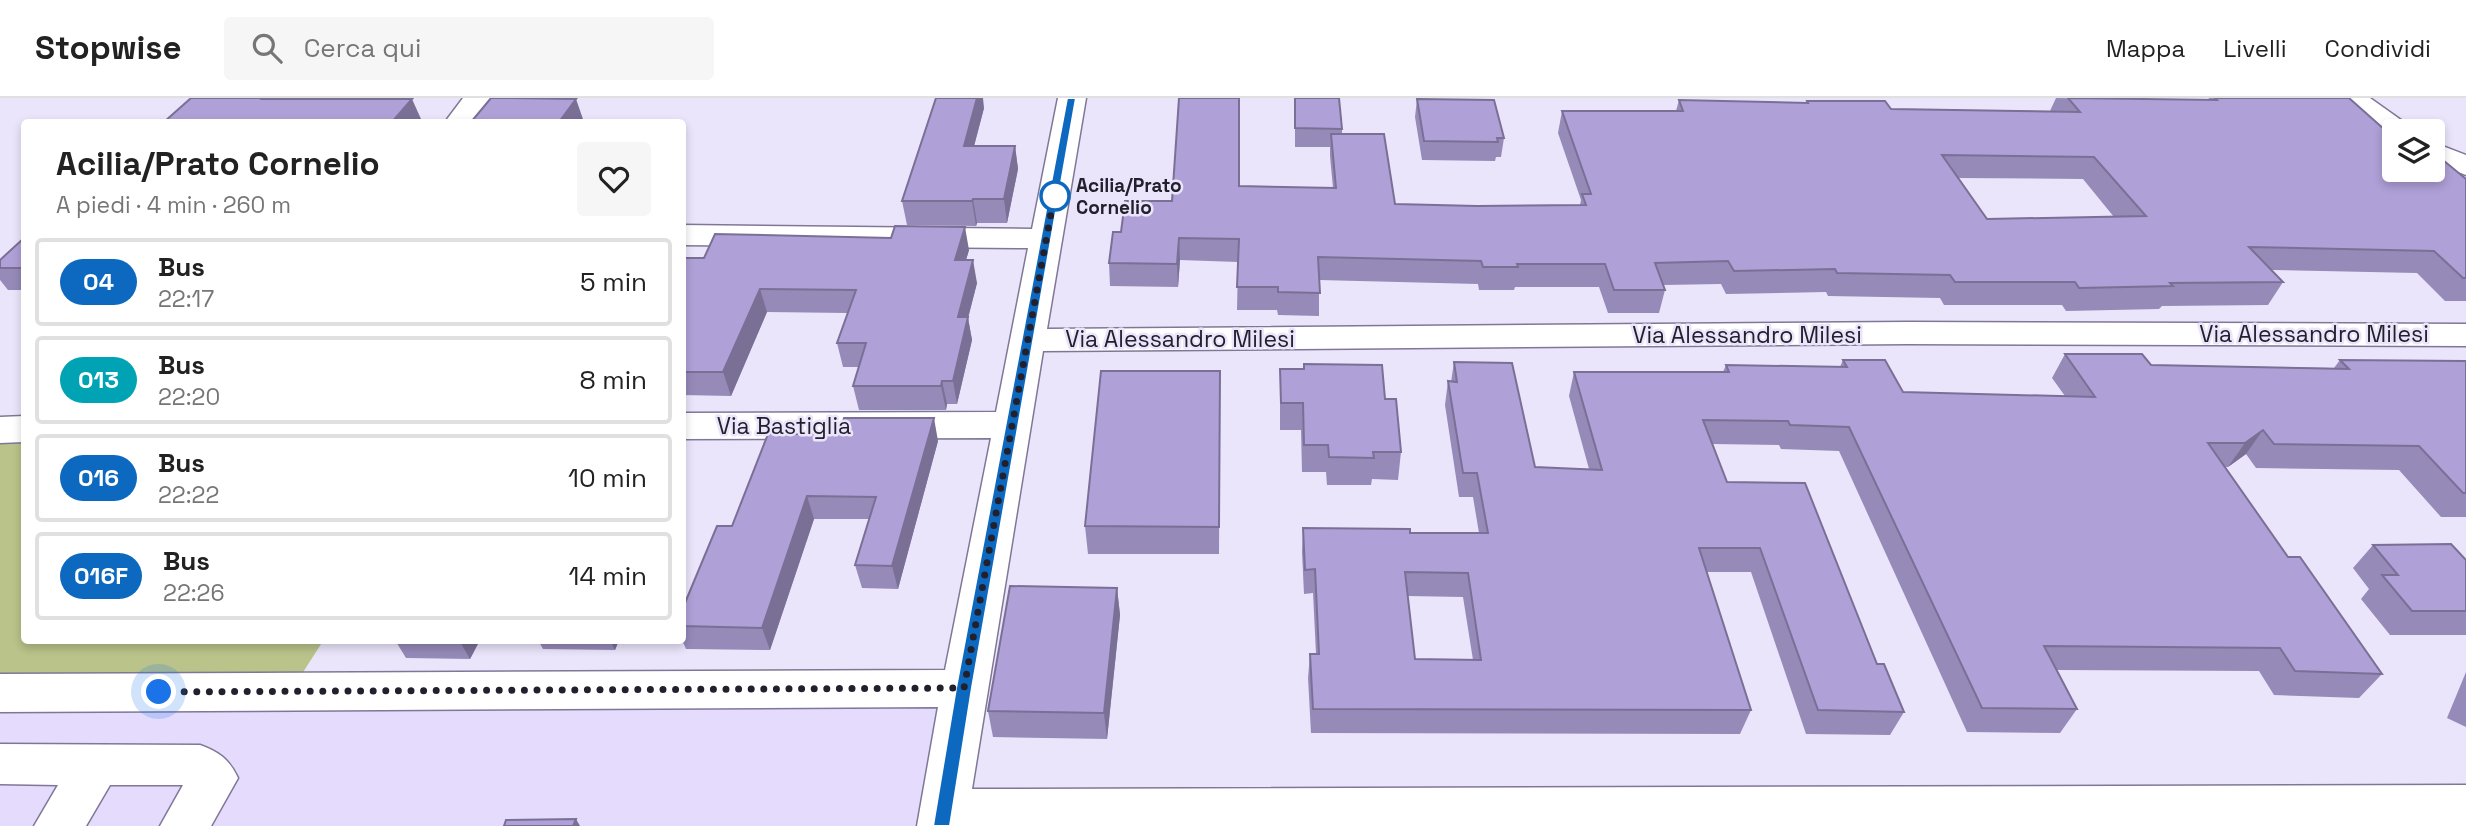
<!DOCTYPE html>
<html lang="it">
<head>
<meta charset="utf-8">
<style>
  :root { --surface:#fff; --page:#f6f6f6; --text:#222; --muted:#767676; --line:#e0e0e0 }
  body { margin:0; font-family:"Space Grotesk",sans-serif; background:var(--page); color:var(--text); height:100vh; display:flex; flex-direction:column; font-size:26px; white-space:nowrap }
  * { box-sizing:border-box; margin:0 }
  p { font-size:23px; color:var(--muted) }
  .icon { flex:none; width:38px; height:38px; fill:none; stroke:currentColor; stroke-width:2; stroke-linecap:round; stroke-linejoin:round }
  .map { position:relative; flex:1; overflow:hidden }
  .side { position:absolute; left:21px; top:21px; width:665px; height:525px; display:flex; flex-direction:column; background:var(--surface); border-radius:7px; box-shadow:0 4px 10px #0003 }
  .side>* { flex:none }
  .badge { padding:0 14px; border-radius:23px; font-size:24px; line-height:46px }
  .fabs { position:absolute; left:2382px; top:21px; display:grid; gap:14px }
  .fabs a { display:grid; place-items:center; width:63px; height:63px; border-radius:7px; background:var(--surface); box-shadow:0 4px 10px #0003; font-size:35px }
  .you { position:absolute; width:35px; height:35px; margin:-18px; border:5px solid #fff; border-radius:50%; background:#1a73e8; box-shadow:0 0 0 10px #1a73e833 }
  .map>.badge { position:absolute; translate:-50% -50%; box-shadow:0 0 0 4px #fff }
  .round { display:grid; place-items:center; flex:none; width:74px; height:74px; border-radius:7px; background:var(--page) }
  .head { display:flex; align-items:center; justify-content:space-between; height:119px; padding:0 35px }
  h1 { font-size:33px; font-weight:700; line-height:52px }
  ul { padding:0; list-style:none }
  li { display:flex; align-items:center; gap:21px; height:88px; margin:0 14px 10px; padding:0 21px; border:4px solid var(--line); border-radius:7px }
  li div { flex:1 }
  li b { display:block; font-size:26px }
  li em { font-style:normal }
  li .badge { min-width:77px; font-weight:700; text-align:center }
  header { display:flex; align-items:center; gap:42px; box-sizing:border-box; height:98px; padding:0 35px; background:var(--surface); border-bottom:2px solid var(--line) }
  header strong { font-size:33px }
  nav { display:flex; gap:38px; margin-inline-start:auto; font-size:24px }
  .search { width:490px; height:63px; background:var(--page); display:flex; align-items:center; gap:18px; box-sizing:border-box; padding:0 24px; border-radius:7px; color:var(--muted); font-size:26px }
  .map>svg:first-child { display:block }
  .built { fill:#e4dbfd }
  .green { fill:#b9c38a }
  .lines { fill:none; stroke-linecap:round; stroke-linejoin:round }
  .minor-casing { stroke:#807797; stroke-width:3 }
  .minor { fill:#fff; fill-rule:evenodd }
  .wall { fill:#968ab9; fill-rule:evenodd }
  .shaded-wall { fill:#7a7096 }
  .building { fill:#afa0d7; stroke:#7a7096; stroke-width:2; fill-rule:evenodd }
  .line { fill:#0c69bf; stroke:#fff; stroke-width:2 }
  .walk { stroke:#23202d; stroke-width:7; stroke-dasharray:0 12.6 }
  .stop-dot { fill:#fff; stroke:#0c69bf; stroke-width:3.5 }
  .labels { text-anchor:middle; stroke-width:5; stroke-linejoin:round; paint-order:stroke }
  .far-stop-label { font-size:19px; font-weight:bold; fill:#23202d; stroke:#ebe5fb; text-anchor:start }
  .street-label { font-size:23px; fill:#23202d; stroke:#ebe5fb }
</style>
</head>
<body>
<header>
<strong>Stopwise</strong>
<div class="search"><svg class="icon" aria-label="search" viewBox="0 0 24 24"><circle cx="10" cy="10" r="6"/><path d="M15 15l6 6"/></svg>Cerca qui</div>
<nav><a>Mappa</a><a>Livelli</a><a>Condividi</a></nav>
</header>
<div class="map">
<svg width="2466" height="728" viewBox="0 0 2466 728">
  <rect width="100%" height="100%" fill="#ebe5fb"/>
  <polygon class="built" points="964,590 938,728 0,728 0,596"/>
  <polygon class="green" points="24,331 24,542 323,543 291,593 0,595 0,334"/>
  <g class="lines">
    <defs>
      <g id="minor">
        <polygon points="463,0 492,0 473,24 445,24"/>
        <polygon points="1058,0 1086,0 1047,231 1908,224 2466,226 2466,248 1908,246 1043,253 972,691 2466,687 2466,728 917,728 938,609 0,614 0,576 945,572 991,340 682,341 682,315 996,314 1028,150 682,147 682,127 1032,131"/>
        <polygon points="2338,0 2370,0 2408,27 2412,33 2394,33 2394,41 2388,39 2342,6"/>
        <polygon points="2432,44 2466,57 2466,77 2432,64"/>
        <polygon points="24,318 24,344 0,345 0,319"/>
        <path d="M0 646 200 647C219 654 229 661 238 680L211 728H160L183 687H110L86 728H34L58 687 0 686Z"/>
      </g>
    </defs>
    <use href="#minor" class="minor-casing"/>
    <use href="#minor" class="minor"/>
  </g>
  <g class="wall">
    <path d="M1295 0 1342 31V36L1395 106 1477 108 1580 107 1581 102 1558 35 1562 13H1676L1679 2 1806 5 1807 3 1891 11 2050 13 2056 0 2208 2 2209 0H2349L2385 32 2466 81V203H2445L2417 175 2272 172 2283 184 2268 207 2162 208 2159 211 2066 213 2062 207H1944L1940 200 1828 198 1826 194 1726 196 1721 186 1663 187 1665 192 1659 215H1608L1599 189H1515L1514 192H1479L1478 186 1319 182V218L1278 217 1277 212H1237L1238 164 1180 162 1178 189 1110 188 1109 165 1121 134 1172 103 1239 88 1333 90 1330 58V49H1295ZM1958 80 2083 81 2114 119 1987 121Z"/>
    <polygon points="1417,1 1504,40 1501,59 1496,59 1495,63 1422,62 1415,19"/>
    <polygon points="984,10 974,48 1015,48 1018,71 1007,125 977,125 976,128 907,127 902,103"/>
    <polygon points="24,140 24,192 8,192 0,182 0,162"/>
    <polygon points="969,152 966,162 977,185 968,220 972,242 957,306 947,306 946,312 859,312 853,288 859,269 843,269 837,245 848,215 767,214 731,298 682,297 682,160"/>
    <path d="M2065 256 2151 267 2334 270 2340 262 2466 263V419H2441L2399 372 2256 370 2246 356 2228 369H2225L2288 459 2382 576 2359 600 2274 597 2259 573 2056 572 2077 611 2060 635 1967 634 1839 353 1781 351 1779 347 1713 346 1727 384 1877 566 1904 614 1890 637 1806 636 1751 474H1707L1751 612 1740 636 1311 635 1308 580 1310 556H1316L1313 495 1304 496 1302 454 1303 430 1410 435H1479L1473 399H1459L1445 307 1448 283 1451 284 1454 264 1535 369 1589 371 1569 298 1574 274H1723L1726 267 1840 269 1843 262 1903 294 2065 298 2052 280ZM1408 498 1463 499 1473 562 1415 561Z"/>
    <polygon points="1280,271 1385,301 1401,354 1398,382 1372,381 1371,387 1327,387 1326,374 1302,374 1301,332 1280,332"/>
    <polygon points="1220,300 1219,456 1088,456 1085,428"/>
    <polygon points="938,343 898,491 862,490 855,467 869,421 814,421 770,552 686,551 682,542 682,512 732,428"/>
    <polygon points="2373,447 2466,462 2466,537 2390,537 2361,501 2369,491 2353,470"/>
    <polygon points="1117,490 1120,517 1107,641 993,639 988,613"/>
    <polygon points="395,542 480,542 470,561 406,560"/>
    <polygon points="538,542 619,542 615,552 543,551"/>
    <polygon points="2466,574 2466,629 2447,620"/>
  </g>
  <g class="shaded-wall">
    <polygon points="263,0 295,0 273,22 262,1"/>
    <polygon points="977,0 983,0 984,10 968,71 964,48"/>
    <polygon points="412,1 421,21 419,24 392,24"/>
    <polygon points="576,1 584,24 559,24"/>
    <polygon points="1015,48 1018,71 1007,125 1004,101"/>
    <polygon points="973,101 977,125 976,128 972,103"/>
    <polygon points="965,129 969,152 959,185 955,162"/>
    <polygon points="1179,140 1180,162 1178,189 1177,166"/>
    <polygon points="973,162 977,185 968,220 972,242 957,306 953,283 958,219"/>
    <polygon points="760,191 767,214 731,298 723,274"/>
    <polygon points="942,283 947,306 946,312 941,288"/>
    <polygon points="934,320 938,343 898,491 892,468"/>
    <polygon points="2263,332 2246,356 2228,369 2245,345"/>
    <polygon points="807,398 814,421 770,552 762,530"/>
    <polygon points="1117,490 1120,517 1107,641 1104,615"/>
    <polygon points="459,542 480,542 470,561"/>
    <polygon points="610,542 619,542 615,552"/>
    <polygon points="576,721 580,728 573,728"/>
  </g>
  <g class="building">
    <polygon points="191,0 263,0 262,1 412,1 392,24 164,24"/>
    <polygon points="491,0 510,0 576,1 559,24 471,24"/>
    <polygon points="936,0 977,0 964,48 1015,48 1004,101 973,101 972,103 902,103"/>
    <path d="M1179 0H1239V88L1336 90 1331 36H1384L1395 106 1477 108 1586 107 1582 96H1591L1562 13H1683L1679 2 1808 5 1807 3H1885L1891 11 2080 14 2068 0 2217 2 2215 0H2349L2385 32H2408L2409 33H2394V72H2432V53L2466 81V180H2463L2434 153 2249 149 2283 184 2170 185 2173 188 2079 190 2075 184H1955L1950 177 1837 175 1835 171 1734 173 1728 163 1655 165 1665 192H1614L1605 166H1517L1518 169H1483L1481 163 1318 159 1320 195 1278 194V189H1237L1239 141 1179 140 1177 166 1109 165 1113 134H1121L1125 103H1172ZM1942 57 2094 59 2146 118 1987 121Z"/>
    <polygon points="1295,0 1339,0 1342,31 1295,30"/>
    <polygon points="1417,1 1494,2 1504,40 1497,40 1498,44 1424,43"/>
    <polygon points="895,128 965,129 955,162 973,162 958,219 968,219 953,283 942,283 941,288 853,288 866,245 837,245 856,192 760,191 723,274 682,274 682,160 704,160 715,136 891,140"/>
    <polygon points="24,140 24,170 0,170 0,162"/>
    <path d="M2065 256H2142L2151 267 2349 271 2340 262 2466 263V395H2463L2419 348 2274 346 2263 332 2245 345H2208L2288 459H2300L2382 576 2295 573 2280 550 2044 548 2077 611 1982 610 1849 329 1790 327 1788 323 1703 322 1727 384 1805 385 1877 566H1884L1904 614 1818 612 1760 450H1699L1751 612 1313 611 1310 556H1319L1315 471 1305 472 1303 430 1410 431V435H1488L1477 375H1463L1448 283 1457 284 1454 264 1512 265 1535 369 1602 372 1574 274H1729L1726 267 1847 269 1843 262H1885L1903 294 2095 299ZM1405 474 1468 475 1481 562 1415 561Z"/>
    <polygon points="1304,266 1382,267 1385,301 1396,301 1401,354 1373,354 1374,360 1329,359 1328,347 1304,347 1303,305 1281,305 1280,271 1304,271"/>
    <polygon points="1101,273 1220,273 1219,429 1085,428"/>
    <polygon points="844,320 934,320 892,468 855,467 876,399 807,398 762,530 682,528 682,512 717,428 732,428 768,336 839,336"/>
    <polygon points="2451,446 2466,462 2466,513 2412,513 2382,477 2398,477 2373,447"/>
    <polygon points="1010,488 1117,490 1104,615 988,613"/>
    <polygon points="576,721 573,728 504,728 506,722"/>
  </g>
  <polygon class="line" points="1067,0 1076,0 972,590 950,728 933,728 956,590"/>
  <g class="lines">
    <polyline class="walk" points="159,594 964,590 1056,88 1055,98"/>
  </g>
  <circle class="stop-dot" cx="1055" cy="98" r="14"/>
  <g class="labels">
    <g class="far-stop-label">
      <text x="1076" y="94">Acilia/Prato<tspan x="1076" dy="22">Cornelio</tspan></text>
    </g>
    <g class="street-label">
      <text x="2314" y="244">Via Alessandro Milesi</text>
      <text x="1747" y="245">Via Alessandro Milesi</text>
      <text x="1180" y="249">Via Alessandro Milesi</text>
      <text x="784" y="336">Via Bastiglia</text>
    </g>
  </g>
</svg>
<div class="fabs">
<a><svg class="icon" aria-label="layers" viewBox="0 0 24 24"><path d="M12 4l9 5-9 5-9-5zM3 14l9 5 9-5"/></svg></a>
</div>
<div class="you" style="left:159px;top:594px"></div>
<section class="side">
<div class="head"><div><h1>Acilia/Prato Cornelio</h1><p>A piedi · 4 min · 260 m</p></div><a class="round"><svg class="icon" aria-label="heart" viewBox="0 0 24 24"><path d="M12 20l-8-8c-3-5 5-10 8-4 3-6 11-1 8 4z"/></svg></a></div>
<ul>
<li><span class="badge" style="background:#0c69bf;color:#fff">04</span><div><b>Bus</b><p>22:17</p></div><em>5 min</em></li>
<li><span class="badge" style="background:#00a3b4;color:#fff">013</span><div><b>Bus</b><p>22:20</p></div><em>8 min</em></li>
<li><span class="badge" style="background:#0c69bf;color:#fff">016</span><div><b>Bus</b><p>22:22</p></div><em>10 min</em></li>
<li><span class="badge" style="background:#0c69bf;color:#fff">016F</span><div><b>Bus</b><p>22:26</p></div><em>14 min</em></li>
</ul>
</section>
</div>
</body>
</html>
